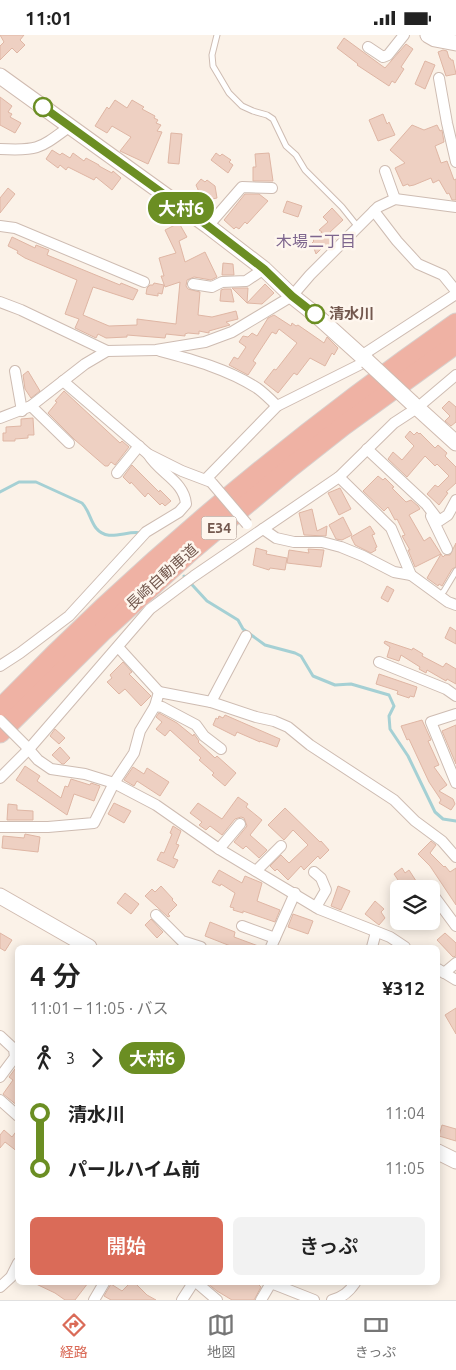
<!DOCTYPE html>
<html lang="ja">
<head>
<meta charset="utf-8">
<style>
  :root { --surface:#fff; --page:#f2f2f2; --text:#222; --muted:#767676; --line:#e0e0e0; --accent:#da6b58 }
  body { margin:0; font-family:Ubuntu,"Noto Sans JP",sans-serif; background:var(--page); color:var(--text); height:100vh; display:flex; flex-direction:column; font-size:19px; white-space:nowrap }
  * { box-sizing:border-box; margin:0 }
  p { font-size:16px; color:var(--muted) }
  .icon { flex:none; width:28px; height:28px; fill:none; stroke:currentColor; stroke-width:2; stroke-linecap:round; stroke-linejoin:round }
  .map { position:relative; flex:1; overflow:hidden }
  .sheet { position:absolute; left:15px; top:910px; width:425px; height:340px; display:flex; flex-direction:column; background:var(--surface); border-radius:8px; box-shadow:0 2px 12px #0003 }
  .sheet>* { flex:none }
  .badge { padding:0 10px; border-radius:16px; font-size:18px; line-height:32px }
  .buttons { position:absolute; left:390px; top:845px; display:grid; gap:10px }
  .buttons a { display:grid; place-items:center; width:50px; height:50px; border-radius:8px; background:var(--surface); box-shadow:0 2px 12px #0003; font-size:25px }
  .map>.badge { position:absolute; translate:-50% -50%; box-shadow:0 0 0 2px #fff }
  .legs { display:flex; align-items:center; gap:8px; height:55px; padding:0 15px; font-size:16px }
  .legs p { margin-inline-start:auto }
  .head { display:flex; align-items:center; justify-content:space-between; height:85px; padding:0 15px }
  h1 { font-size:28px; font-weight:600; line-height:38px }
  .cta { display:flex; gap:10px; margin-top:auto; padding:10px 15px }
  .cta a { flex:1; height:58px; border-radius:8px; background:var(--accent); color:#fff; font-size:20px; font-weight:600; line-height:58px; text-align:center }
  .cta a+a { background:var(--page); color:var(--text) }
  ul { padding:0 15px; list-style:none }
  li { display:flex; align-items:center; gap:18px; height:55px; font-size:19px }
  li i { display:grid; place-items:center; width:8px; height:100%; margin:0 6px; background:currentColor }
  li i::after { content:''; width:12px; height:12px; margin:-6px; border:4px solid; border-radius:50%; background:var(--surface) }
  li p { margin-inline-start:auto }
  li:first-child i { background:linear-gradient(#0000 50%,currentColor 0) }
  li:last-child i { background:linear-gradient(currentColor 50%,#0000 0) }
  .status { display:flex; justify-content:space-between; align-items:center; height:35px; padding:0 25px; background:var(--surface); direction:ltr }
  .status svg { height:14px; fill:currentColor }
  .tabs { display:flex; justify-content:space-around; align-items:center; height:70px; border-top:1px solid var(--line); background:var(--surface); font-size:14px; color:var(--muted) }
  .tabs a { display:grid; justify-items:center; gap:2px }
  .tabs .active { color:var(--accent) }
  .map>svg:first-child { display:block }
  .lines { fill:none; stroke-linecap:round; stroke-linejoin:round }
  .stream { stroke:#a5d0d4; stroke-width:3 }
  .building { fill:#eed0c2; stroke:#dfb6a4 }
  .lane-casing { stroke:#cebcb2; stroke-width:7 }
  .street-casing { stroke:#cebcb2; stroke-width:12 }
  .secondary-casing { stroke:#d0bbb0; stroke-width:17 }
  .highway-casing { stroke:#d8d0cd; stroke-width:21 }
  .lane { stroke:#fff; stroke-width:5 }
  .street { stroke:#fff; stroke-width:10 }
  .secondary { stroke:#fff; stroke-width:15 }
  .highway { stroke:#efb2a4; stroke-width:19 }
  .street-bridge-casing { stroke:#cebcb2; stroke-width:12; stroke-linecap:butt }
  .secondary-bridge-casing { stroke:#d0bbb0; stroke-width:17; stroke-linecap:butt }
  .street-bridge { stroke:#fff; stroke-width:10 }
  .secondary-bridge { stroke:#fff; stroke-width:15 }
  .line-1-casing { stroke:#fff; stroke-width:11 }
  .line-1 { stroke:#6b8e23; stroke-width:8 }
  .stop-1-dot { fill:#fff; stroke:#6b8e23; stroke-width:2.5 }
  .labels { text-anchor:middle; stroke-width:5; stroke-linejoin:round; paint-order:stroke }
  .shield { fill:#fef6ee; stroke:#9d877e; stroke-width:1 }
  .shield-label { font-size:14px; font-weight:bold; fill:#73584e }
  .stop-label { font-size:15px; font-weight:bold; fill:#73584e; stroke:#fef6ee; text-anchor:start }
  .street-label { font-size:15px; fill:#73584e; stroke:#fef6ee }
  .neighbourhood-label { font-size:16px; fill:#7e668e; stroke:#fef6ee }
</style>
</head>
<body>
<div class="status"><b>11:01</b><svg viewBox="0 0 49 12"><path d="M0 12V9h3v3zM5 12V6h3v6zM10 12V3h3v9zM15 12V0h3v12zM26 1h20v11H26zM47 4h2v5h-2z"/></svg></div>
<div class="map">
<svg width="456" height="1265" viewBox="0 0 456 1265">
  <rect width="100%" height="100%" fill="#fbf2e8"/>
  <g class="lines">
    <g class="stream">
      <path d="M0 457 19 447H36L82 468C89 475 90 485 96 493 108 508 126 495 141 498"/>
      <polyline points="184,541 207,566 238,585 243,594 265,610 295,618 301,621 313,641 335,650 351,649 389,660 394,671 389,681 390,694 408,721 435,777 443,784 456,786"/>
    </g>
  </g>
  <g class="building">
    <polygon points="0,0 24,0 20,5 25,10 17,18 12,13 0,25 0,11 4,7"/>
    <polygon points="344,3 385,33 406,9 413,14 401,32 404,34 395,48 392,46 389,51 357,30 358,29 337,13"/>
    <polygon points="443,15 447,16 449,23 450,23 451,25 453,25 456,39 446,41 438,17"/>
    <polygon points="425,26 435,30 425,54 415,49"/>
    <polygon points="0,62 12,71 8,77 12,79 10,82 21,88 15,98 0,90"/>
    <polygon points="115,65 127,73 132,65 144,72 142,74 155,81 154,83 158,85 156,88 161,90 157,96 162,97 148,129 120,116 131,102 112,91 107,98 95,91 107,72 109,74"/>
    <polygon points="383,79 387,89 389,87 395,100 378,106 369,85"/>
    <polygon points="412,90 424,95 437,90 440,96 442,95 444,107 435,111 441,128 447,126 454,145 456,144 456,165 452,165 449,158 447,159 439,145 433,148 431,143 414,150 409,151 408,149 403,151 395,133 405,128 390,115"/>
    <polygon points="171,98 182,99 179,129 168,128"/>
    <polygon points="52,115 60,120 62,118 70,123 73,118 84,126 86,123 99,130 99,131 112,138 113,136 121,143 112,155 96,142 94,145 68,132 66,135 60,130 58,133 46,124"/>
    <polygon points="216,118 220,121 222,119 231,125 229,127 233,130 228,138 211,125"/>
    <polygon points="269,118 273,146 253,146 253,132 256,132 255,119"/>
    <polygon points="201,144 205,147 207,145 215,151 217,163 203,166 196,150"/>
    <polygon points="8,153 15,159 0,178 0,163"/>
    <polygon points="245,159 259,159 268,166 247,189 245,187 239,194 236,192 234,194 224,185"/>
    <polygon points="287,166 302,171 298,182 283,177"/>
    <polygon points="332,173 343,185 330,197 336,204 330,210 329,209 326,212 325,210 316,219 312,208 314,206 313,205 322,197 319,195 328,187 323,182"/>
    <polygon points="179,188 187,202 179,206 185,227 205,217 217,242 211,245 194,242 187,245 186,251 188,254 200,257 198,280 212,282 236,276 238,284 226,287 230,290 209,296 209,298 199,296 199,299 188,298 185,299 185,301 166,299 165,303 127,300 127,302 106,303 98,299 96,303 75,293 79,284 65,279 77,245 25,223 17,218 18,216 8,211 12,202 35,213 36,210 49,215 47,220 120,250 121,248 138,255 133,265 93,252 83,280 109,291 137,290 137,284 176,289 180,247 165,252 161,241 164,241 159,223 176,218 165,195"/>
    <polygon points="223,228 233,229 234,240 222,240"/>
    <polygon points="154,248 164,250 162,259 158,258 158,261 146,259 147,253 150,250 153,250"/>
    <polygon points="265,249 274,258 262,269 247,268 232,253 248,253 247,268"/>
    <polygon points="224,254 231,254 234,267 220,266 221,255"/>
    <polygon points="274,280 291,291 292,288 296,291 298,290 324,308 327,302 338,313 334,320 332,318 325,331 310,323 297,340 294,338 278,358 264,347 274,334 276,335 297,308 279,294 276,299 272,297 253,326 256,328 248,340 229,330 234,322 238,324 246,312 239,307 243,301 248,302 252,298 257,301 268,283"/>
    <polygon points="28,336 40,356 31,363 25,354 23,340"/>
    <polygon points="64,356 120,408 122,406 129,412 115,430 111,427 108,431 105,431 75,405 48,378 57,367 55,366"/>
    <polygon points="449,366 456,372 456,387 451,391 445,386 450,381 442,373"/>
    <polygon points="33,383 34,400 28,400 28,403 15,404 15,406 3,406 3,398 6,398 6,392 21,391 21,384"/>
    <polygon points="410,396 414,400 417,397 419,399 420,398 435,413 438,410 447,418 445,421 456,432 456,448 446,457 448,458 439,470 427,459 435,450 438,452 449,441 437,429 435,431 425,421 407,442 388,424 393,417 402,425 414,411 405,402"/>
    <polygon points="132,430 159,457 160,455 171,466 165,471 162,468 160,470 148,458 145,462 131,447 130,449 123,442"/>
    <polygon points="378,441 383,445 385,443 394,452 392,453 406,467 411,465 418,471 420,474 409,480 424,506 430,502 441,519 415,532 408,515 410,515 402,501 405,500 397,484 395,485 388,472 384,476 363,456"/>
    <polygon points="340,453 351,474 339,480 328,458"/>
    <polygon points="312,474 317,496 327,491 326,501 304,500 299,478"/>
    <polygon points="343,482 352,500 342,505 336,504 329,490"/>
    <polygon points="370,491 375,499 372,500 377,512 375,513 376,515 371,518 355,510 351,502"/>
    <polygon points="456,508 456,532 452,534 442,551 439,549 438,551 427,543 441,519 443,522 445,520 450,520"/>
    <polygon points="256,513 267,516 266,519 287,523 285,535 270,533 269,535 253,530"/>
    <polygon points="308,514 324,515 321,532 287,528 289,515 309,518"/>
    <polygon points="387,551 394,555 388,567 381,563"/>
    <polygon points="450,592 456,596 456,609 445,603"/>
    <polygon points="385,606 412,615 413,613 423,619 422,621 443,632 446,628 456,634 456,649 447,644 446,646 427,635 426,638 419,634 420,632 401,620 399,626 387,622 390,612 384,608"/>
    <polygon points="123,627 132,637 129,639 151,661 141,671 125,654 119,659 107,647 112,643 110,640"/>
    <polygon points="379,639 417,652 414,662 410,661 409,663 397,659 398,656 376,649"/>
    <polygon points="159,678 177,688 193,701 194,699 199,706 198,707 215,723 217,721 236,738 225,751 212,740 214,738 199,725 201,723 170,695 165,701 156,694 162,687 156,682"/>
    <polygon points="225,680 280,704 277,712 260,706 260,707 237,697 235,701 213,690 216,683 218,684 219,681 223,683"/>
    <polygon points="422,685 431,705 428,706 439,730 434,732 447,750 439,756 453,764 455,769 451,775 439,768 441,765 429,747 409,704 407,705 401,691"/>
    <polygon points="456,690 456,729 442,696"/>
    <polygon points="55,694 65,703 59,709 50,701"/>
    <polygon points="60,712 70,723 64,729 62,729 52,720"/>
    <polygon points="25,731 40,741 37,746 61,763 65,751 68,752 71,744 90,750 91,748 100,751 94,766 74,759 67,780 16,745"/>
    <polygon points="133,732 144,739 147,733 169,747 160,761 137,746 134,751 124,745"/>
    <polygon points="238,762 248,769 246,772 262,785 250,800 267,815 259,823 246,811 243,814 234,807 247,791 244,783 241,782 235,784 222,800 210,791 206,795 199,790 202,787 190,778 198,768 222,784"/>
    <polygon points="114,768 131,776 124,788 108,779"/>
    <polygon points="8,769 17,770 17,775 33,776 33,785 7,785"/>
    <polygon points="285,773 320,807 321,806 329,815 320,824 318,821 304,835 301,831 288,845 277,834 275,836 270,831 281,820 289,828 308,810 293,795 284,805 268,790"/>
    <polygon points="173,791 181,796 176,809 179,810 173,823 178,825 174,833 157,825 161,817 164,818 172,799 170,798"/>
    <polygon points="25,799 40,802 38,817 2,813 3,801 24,803"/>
    <polygon points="431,806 436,810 430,818 444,832 445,831 450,837 456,833 456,870 430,831 418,819"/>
    <polygon points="402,833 405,838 409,835 418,849 410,854 404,854 394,839"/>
    <polygon points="219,835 242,848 245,841 262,848 257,866 280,875 275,887 243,876 243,878 233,875 234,873 230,872 235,858 221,849 220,851 212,847"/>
    <polygon points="161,851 173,864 172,865 177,870 168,879 170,881 168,882 145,861 152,854 155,857"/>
    <polygon points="338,851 350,856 341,875 331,871"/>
    <polygon points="125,858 139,869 131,879 117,868"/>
    <polygon points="375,866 384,874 381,877 385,883 379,890 365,879"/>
    <polygon points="293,879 313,886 308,899 288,892"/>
    <polygon points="151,884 163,897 157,903 145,890"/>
    <polygon points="210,887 235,897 234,902 261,912 233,912 205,901"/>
    <polygon points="0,898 12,905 5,916 0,913"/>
    <polygon points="445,898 456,908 456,921 453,922 437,905"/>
    <polygon points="456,973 456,999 445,980"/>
    <polygon points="18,1030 18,1071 3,1059 13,1045 9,1042"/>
    <polygon points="442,1090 456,1094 456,1106 439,1101"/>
    <polygon points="18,1094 18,1117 5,1107 0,1113 0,1100 4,1095 12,1102"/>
    <polygon points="34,1248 88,1248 75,1265 65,1265 55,1258"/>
    <polygon points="130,1248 135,1248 147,1260 156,1265 111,1265 104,1261 111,1249 122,1256"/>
    <polygon points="207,1248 257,1248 261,1252 254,1265 232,1265 217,1256"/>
  </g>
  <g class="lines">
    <defs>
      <g id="lane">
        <polyline points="217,0 212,20 213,31 229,58 242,71 253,76 267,80 273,84 286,111 296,120 305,135 342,172 358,192"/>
        <polyline points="439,561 444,556 456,536"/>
      </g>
      <g id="street">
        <polyline points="368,12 383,22 388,20 404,0"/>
        <polyline points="439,43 447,88 456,127"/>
        <path d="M0 114C38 116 39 114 69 92"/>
        <polyline points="385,136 395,164"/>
        <polyline points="374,176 397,206 418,229 443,240 456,256"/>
        <polyline points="0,191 15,193 144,247"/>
        <polyline points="208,191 242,152 272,153"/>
        <polyline points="193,249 212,252 222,247 246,246 264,234"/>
        <polyline points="0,267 21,275 107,316 156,315 205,307 232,297 292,261 310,240 378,172 395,164 456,172"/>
        <path d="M160 316C194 325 227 334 257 353 264 358 271 365 277 371"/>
        <polyline points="361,321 456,259"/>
        <polyline points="15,336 22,376"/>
        <polyline points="63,346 148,419 182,436 211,447"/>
        <polyline points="31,371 69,408"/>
        <polyline points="0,383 31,371 85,329 107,316"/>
        <polyline points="367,414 426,469 439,486 448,480 456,465"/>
        <polyline points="117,438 139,411"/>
        <polyline points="339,442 391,493 411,540 448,567 456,570"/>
        <polyline points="206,444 277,371 367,326"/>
        <polyline points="431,481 447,514"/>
        <polyline points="263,494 276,503 294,507 322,507 341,512 363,521 394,537 411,540"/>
        <polyline points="118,612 159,657"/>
        <polyline points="379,627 446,654 456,661"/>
        <path d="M0 631 20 618 69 581 146 497 179 477 186 469C184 446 160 439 148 419"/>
        <polyline points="211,667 246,601"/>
        <polyline points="155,671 162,672 196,690 204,701 221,714"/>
        <polyline points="456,679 431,687 456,748"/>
        <polyline points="25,710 38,725 51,734 85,739 114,748 156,770 219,814 319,874 390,902 405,912"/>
        <polyline points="0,743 29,714 150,574 194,541 339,442 394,388 417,373 456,340"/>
        <polyline points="0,792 48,792 94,788 114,748 134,718 140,696 155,671 159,657 211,667 256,682 274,686 288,692 310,710 394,765 415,786 442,806 456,822"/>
        <polyline points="219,814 240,789"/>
        <polyline points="256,836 281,811"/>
        <polyline points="314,837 321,843 326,855 316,872"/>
        <polyline points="431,857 456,891"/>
        <polyline points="156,880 182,906 201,912"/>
        <polyline points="242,891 275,903"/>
        <polyline points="271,912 295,858"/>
        <polyline points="372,912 376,897"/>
        <polyline points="438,934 456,945"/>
        <polyline points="444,938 456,928"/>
        <polyline points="0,1001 14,1014 15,1022 0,1042"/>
        <polyline points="0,1065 18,1081"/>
        <polyline points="197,1248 217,1265"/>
        <polyline points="0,1252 11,1242 18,1228"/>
        <polyline points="94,1265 104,1248"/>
        <polyline points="182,1265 193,1248"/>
        <polyline points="261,1265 271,1248 314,1265"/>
        <path d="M332 1265C343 1262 349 1257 355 1248"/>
      </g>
      <g id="secondary">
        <polyline points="428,0 435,4 456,8"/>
        <polyline points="0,41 208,191 264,234 292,261 316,280 367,326"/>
        <polyline points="412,368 456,408"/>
        <polyline points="0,861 89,912"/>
        <polyline points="438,1117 456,1126"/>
      </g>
      <g id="highway">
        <path d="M0 674C139 530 293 402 456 288"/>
        <polyline points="0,698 102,597 191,516 291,432 343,391 456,309"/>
      </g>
    </defs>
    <use href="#lane" class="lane-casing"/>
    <use href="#street" class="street-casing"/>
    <use href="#secondary" class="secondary-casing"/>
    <use href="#highway" class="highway-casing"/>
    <use href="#lane" class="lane"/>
    <use href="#street" class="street"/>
    <use href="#secondary" class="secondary"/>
    <use href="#highway" class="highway"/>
    <defs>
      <g id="street-bridge">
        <polyline points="212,448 247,489"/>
        <polyline points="0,685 24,709"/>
      </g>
      <polyline id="secondary-bridge" points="367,326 412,368"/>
    </defs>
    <use href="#street-bridge" class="street-bridge-casing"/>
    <use href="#secondary-bridge" class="secondary-bridge-casing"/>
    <use href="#street-bridge" class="street-bridge"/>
    <use href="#secondary-bridge" class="secondary-bridge"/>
  </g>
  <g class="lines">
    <defs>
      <polyline id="line-1" points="43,72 208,191 264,234 292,261 315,279"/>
    </defs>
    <use href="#line-1" class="line-1-casing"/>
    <use href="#line-1" class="line-1"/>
  </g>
  <g class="stop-1-dot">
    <circle cx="43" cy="72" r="9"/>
    <circle cx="315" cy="279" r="9"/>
  </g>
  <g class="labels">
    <rect class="shield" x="201.5" y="481.5" width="35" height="23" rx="4"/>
    <g class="shield-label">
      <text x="219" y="498">E34</text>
    </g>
    <g class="stop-label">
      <text x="329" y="284">清水川</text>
    </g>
    <g class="street-label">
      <text transform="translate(162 542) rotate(-42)" y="5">長崎自動車道</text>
    </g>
    <g class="neighbourhood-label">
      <text x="316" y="212">木場二丁目</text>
    </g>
  </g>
</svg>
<div class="buttons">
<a><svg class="icon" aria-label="layers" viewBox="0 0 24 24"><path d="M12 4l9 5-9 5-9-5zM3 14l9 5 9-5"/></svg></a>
</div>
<b class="badge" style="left:181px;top:173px;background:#6b8e23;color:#fff">大村6</b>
<section class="sheet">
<div class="head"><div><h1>4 分</h1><p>11:01 – 11:05 · バス</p></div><b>¥312</b></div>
<div class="legs"><svg class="icon" aria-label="walk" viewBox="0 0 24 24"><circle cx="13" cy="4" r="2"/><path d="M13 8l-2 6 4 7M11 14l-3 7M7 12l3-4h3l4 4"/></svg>3<svg class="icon" aria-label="forward" viewBox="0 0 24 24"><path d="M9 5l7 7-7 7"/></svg><b class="badge" style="background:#6b8e23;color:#fff">大村6</b></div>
<ul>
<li><i style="color:#6b8e23"></i><b>清水川</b><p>11:04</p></li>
<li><i style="color:#6b8e23"></i><b>パールハイム前</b><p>11:05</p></li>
</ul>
<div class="cta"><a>開始</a><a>きっぷ</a></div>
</section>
</div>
<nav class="tabs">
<a class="active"><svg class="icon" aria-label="directions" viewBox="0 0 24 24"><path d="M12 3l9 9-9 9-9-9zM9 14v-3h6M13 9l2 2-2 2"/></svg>経路</a>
<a><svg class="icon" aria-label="map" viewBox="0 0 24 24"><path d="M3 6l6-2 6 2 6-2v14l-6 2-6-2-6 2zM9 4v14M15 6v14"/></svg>地図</a>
<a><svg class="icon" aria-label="tickets" viewBox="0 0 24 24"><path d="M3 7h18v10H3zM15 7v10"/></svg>きっぷ</a>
</nav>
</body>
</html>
